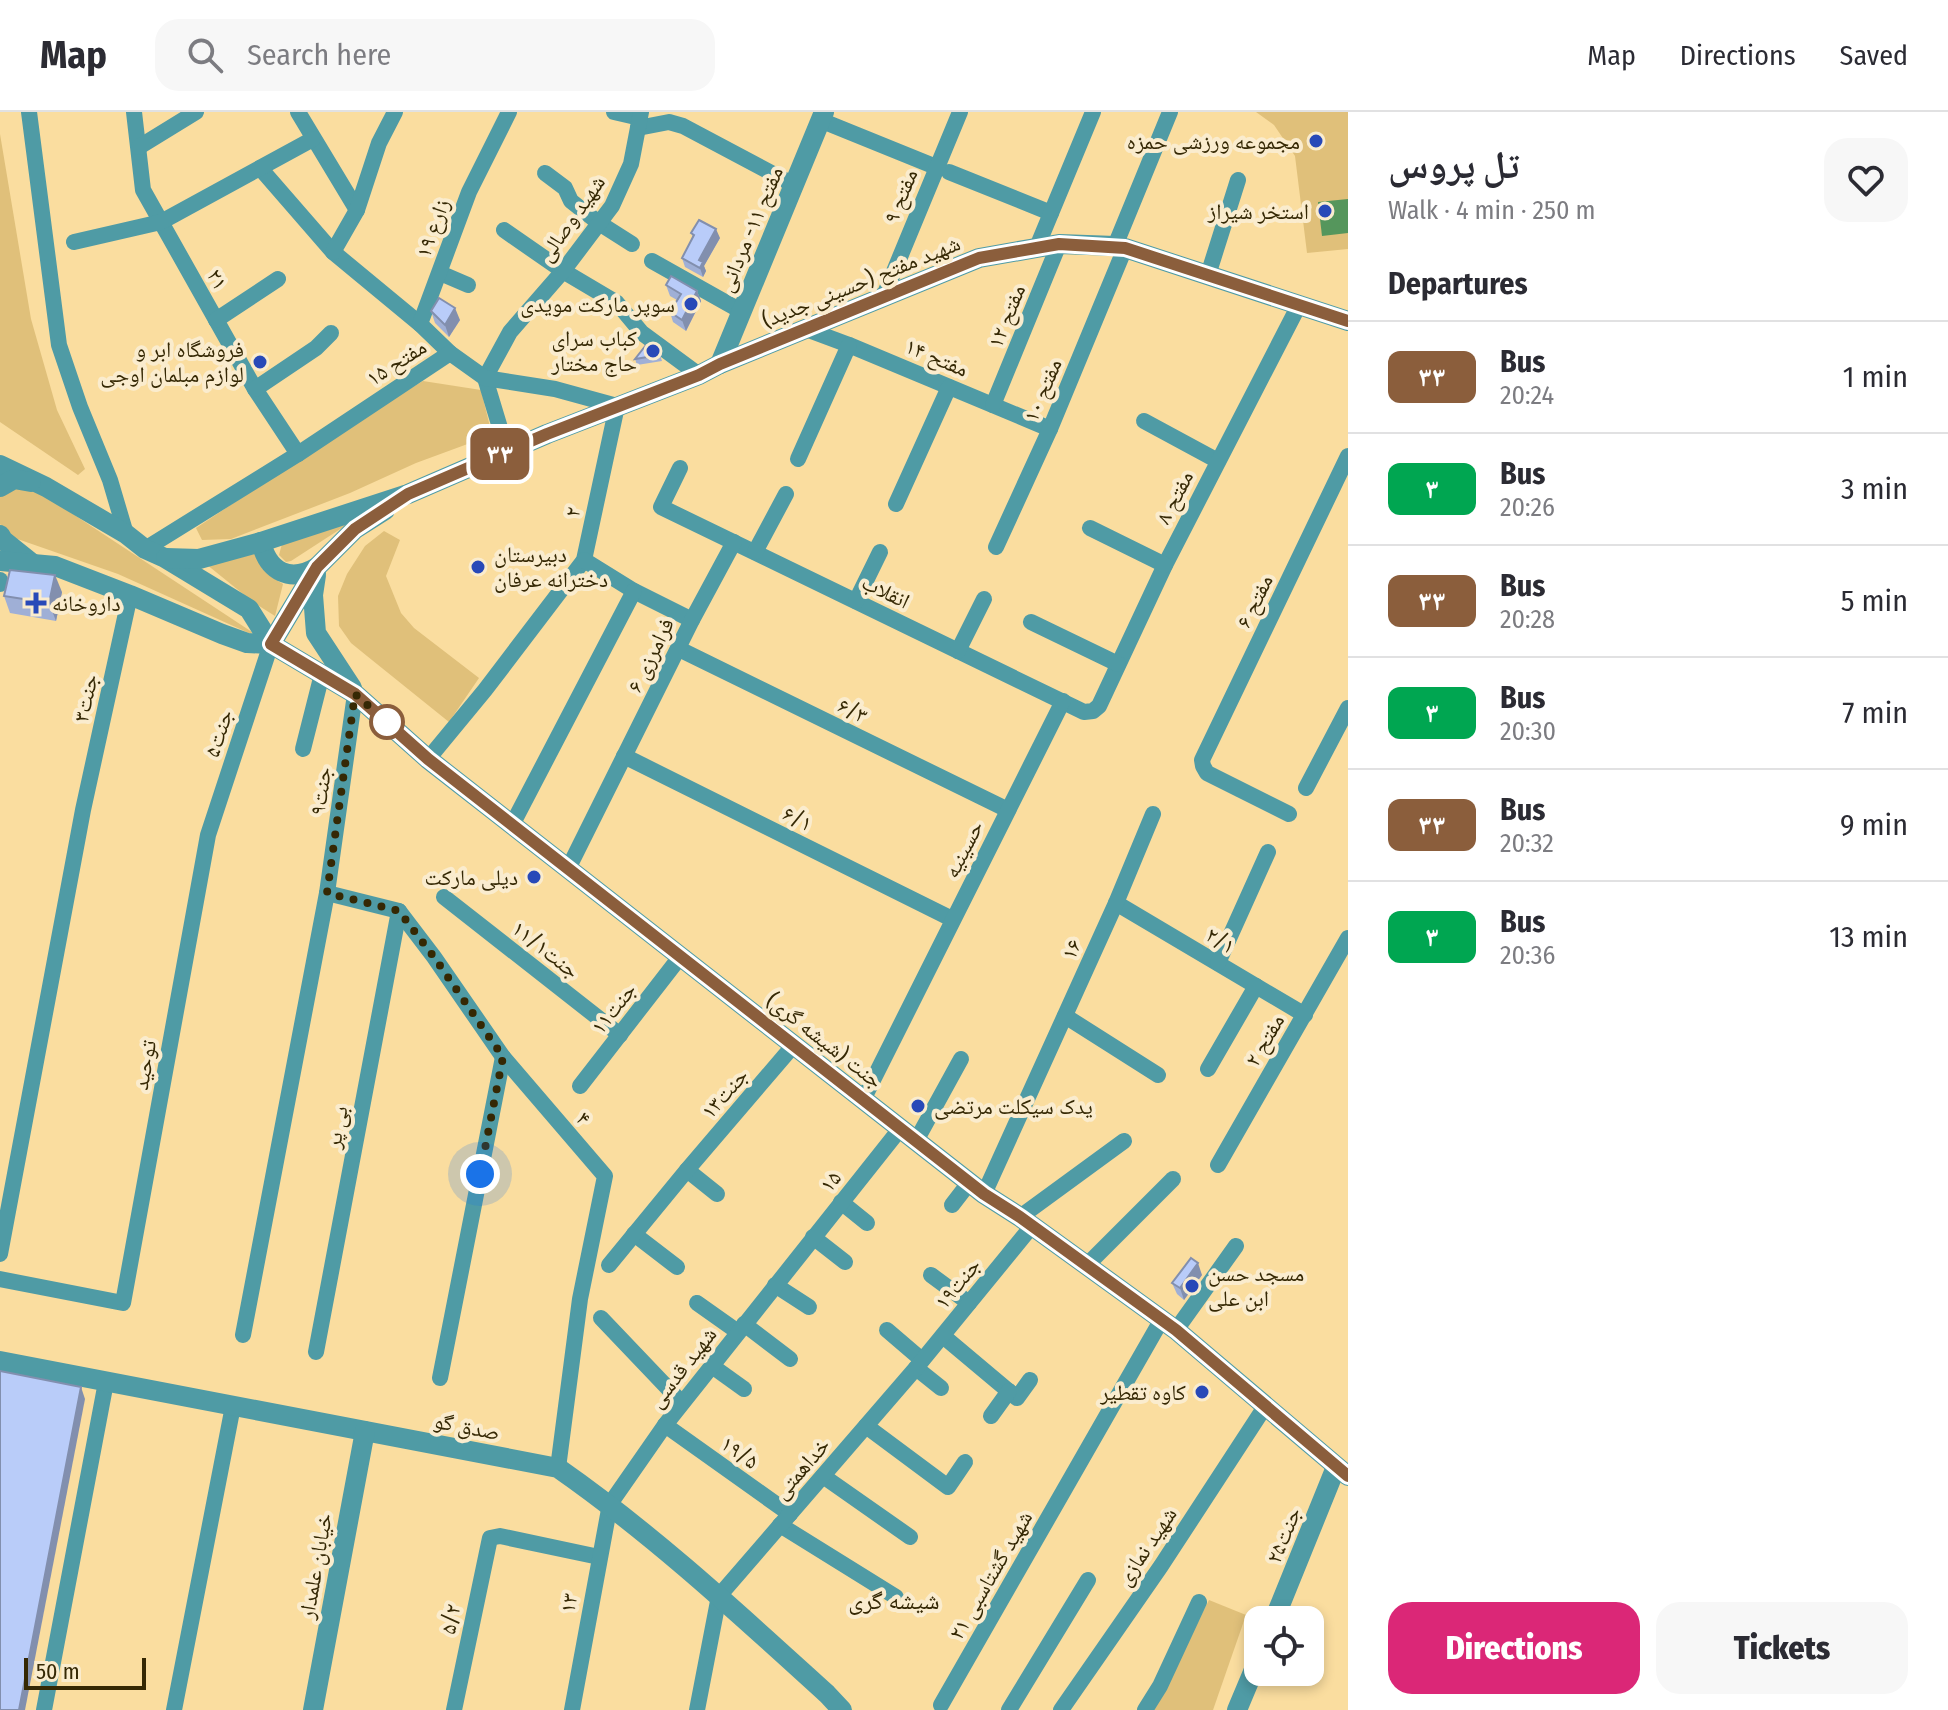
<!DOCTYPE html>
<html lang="en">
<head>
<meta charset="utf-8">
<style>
  :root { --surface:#fff; --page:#f7f7f7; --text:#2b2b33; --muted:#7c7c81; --line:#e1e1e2; --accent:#db2777 }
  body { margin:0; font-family:"Fira Sans Condensed","Noto Naskh Arabic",sans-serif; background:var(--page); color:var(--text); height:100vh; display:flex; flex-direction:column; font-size:30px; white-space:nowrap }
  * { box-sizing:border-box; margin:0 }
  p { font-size:26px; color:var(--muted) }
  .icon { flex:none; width:44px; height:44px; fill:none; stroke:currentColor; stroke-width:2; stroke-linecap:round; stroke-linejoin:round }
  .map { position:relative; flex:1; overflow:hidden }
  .side { display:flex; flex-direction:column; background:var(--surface); width:600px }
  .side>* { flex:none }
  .badge { padding:0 16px; border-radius:12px; font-size:28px; line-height:52px }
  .fabs { position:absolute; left:1244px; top:1494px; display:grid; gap:16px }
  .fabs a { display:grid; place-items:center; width:80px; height:80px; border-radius:16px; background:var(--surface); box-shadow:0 4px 12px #0003; font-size:40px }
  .scale { position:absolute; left:24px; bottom:20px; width:122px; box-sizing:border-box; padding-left:8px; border:4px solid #352804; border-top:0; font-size:22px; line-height:28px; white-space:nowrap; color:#352804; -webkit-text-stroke:6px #faecce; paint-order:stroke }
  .you { position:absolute; width:40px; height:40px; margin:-20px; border:6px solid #fff; border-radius:50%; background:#1a73e8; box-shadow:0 0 0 12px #1a73e833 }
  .map>.badge { position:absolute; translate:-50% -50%; box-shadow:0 0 0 4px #fff }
  h2 { padding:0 40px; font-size:30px; line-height:72px }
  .round { display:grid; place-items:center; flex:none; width:84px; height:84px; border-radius:24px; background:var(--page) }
  .overview { display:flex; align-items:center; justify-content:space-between; height:136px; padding:0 40px }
  h1 { font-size:38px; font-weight:800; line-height:60px }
  .button { display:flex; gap:16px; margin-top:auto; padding:16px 40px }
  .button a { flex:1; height:92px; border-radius:24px; background:var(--accent); color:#fff; font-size:32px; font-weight:800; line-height:92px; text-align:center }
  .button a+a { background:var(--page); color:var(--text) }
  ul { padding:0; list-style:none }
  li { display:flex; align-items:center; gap:24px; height:112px; padding:0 40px; border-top:2px solid var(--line) }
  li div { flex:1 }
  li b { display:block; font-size:30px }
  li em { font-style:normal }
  li .badge { min-width:88px; font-weight:700; text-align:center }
  header { display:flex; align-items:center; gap:48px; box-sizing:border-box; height:112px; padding:0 40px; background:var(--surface); border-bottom:2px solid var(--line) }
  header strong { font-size:38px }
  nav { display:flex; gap:44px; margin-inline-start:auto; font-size:28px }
  .search { width:560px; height:72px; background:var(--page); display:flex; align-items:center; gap:20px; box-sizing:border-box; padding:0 28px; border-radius:24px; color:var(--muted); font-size:30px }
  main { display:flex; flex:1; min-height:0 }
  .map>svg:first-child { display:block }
  .green { fill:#e0c07a }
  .water { fill:#55965c }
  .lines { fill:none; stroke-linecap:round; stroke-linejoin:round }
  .minor { stroke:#4f9ba5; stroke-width:16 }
  .tertiary { stroke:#4f9ba5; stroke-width:20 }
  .wall { fill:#9fafd6 }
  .shaded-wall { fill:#828fae }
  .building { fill:#b9ccf9; stroke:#828fae; stroke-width:2 }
  .line-casing { stroke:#fff; stroke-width:18 }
  .line { stroke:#8b5e3c; stroke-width:12 }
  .walk { stroke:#352804; stroke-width:8; stroke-dasharray:0 14.4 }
  .poi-dot { fill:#2849b8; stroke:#faecce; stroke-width:3 }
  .stop-dot { fill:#fff; stroke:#8b5e3c; stroke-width:4 }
  .labels { text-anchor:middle; stroke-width:8; stroke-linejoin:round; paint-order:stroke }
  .poi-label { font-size:22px; fill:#352804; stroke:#faecce; text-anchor:end }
  .street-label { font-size:22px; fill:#352804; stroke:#faecce }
  .neighbourhood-label { font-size:24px; fill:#352804; stroke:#faecce }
</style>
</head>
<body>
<header>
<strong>Map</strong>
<div class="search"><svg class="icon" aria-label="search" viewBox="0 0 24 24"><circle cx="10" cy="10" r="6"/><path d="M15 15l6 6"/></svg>Search here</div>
<nav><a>Map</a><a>Directions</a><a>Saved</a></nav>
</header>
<main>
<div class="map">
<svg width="1348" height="1598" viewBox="0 0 1348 1598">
  <rect width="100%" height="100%" fill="#fadd9f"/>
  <g class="green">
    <polygon points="1256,0 1348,0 1348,137 1307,141 1295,44 1274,13"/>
    <polygon points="0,22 31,207 57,298 85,357 78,363 0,310"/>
    <polygon points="423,269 481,278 492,323 416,351 350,381 231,427 202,428 196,416 367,302"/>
    <polygon points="16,372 41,381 252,520 251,522 118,462 6,423 0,412 0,384"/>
    <polygon points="365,401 291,449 286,450 279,443 282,432"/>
    <polygon points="384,419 400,428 386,464 401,501 414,516 479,566 449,610 367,544 351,531 339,514 338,484 347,462 365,434"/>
    <path d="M258 441C257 457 270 464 283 472L275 504 253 490 206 452Z"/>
    <polygon points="1209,1488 1246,1503 1213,1598 1153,1598"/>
  </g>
  <polygon class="water" points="1348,87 1348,121 1322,124 1318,90"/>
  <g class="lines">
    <g class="minor">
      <polyline points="29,0 59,233 80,295 110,368 126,422"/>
      <polyline points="134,0 143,78 255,277 298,342"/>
      <polyline points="298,0 357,98"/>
      <polyline points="614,0 640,6"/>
      <polyline points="820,8 936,55"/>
      <polyline points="638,16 669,10 683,14 794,73"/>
      <polyline points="139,35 196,0"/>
      <polyline points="260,56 333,140 420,212"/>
      <polyline points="949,60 1051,101"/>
      <polyline points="545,61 565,76 571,89 599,111 632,132"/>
      <polyline points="504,118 563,159 617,191 642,221 699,263"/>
      <polyline points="74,130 161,110 313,27"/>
      <polyline points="1115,134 1170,0"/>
      <polyline points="1037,135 1093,0"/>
      <polyline points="333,140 357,98 379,31 395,0"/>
      <polyline points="652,149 741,199"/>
      <polyline points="440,161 468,173"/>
      <polyline points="1208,163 1238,68"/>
      <polyline points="883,186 960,0"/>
      <polyline points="216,208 278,167"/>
      <polyline points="806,217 849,233 1050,317"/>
      <polyline points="450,241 420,212 469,80 509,0"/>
      <polyline points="255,277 316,236 331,221"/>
      <polyline points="993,293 1059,132"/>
      <polyline points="1144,309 1218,349"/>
      <polyline points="507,339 485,266 510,220 563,159 612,94 631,52 641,0"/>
      <polyline points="798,347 849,233"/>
      <polyline points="680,356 661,395 1084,600 1093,599 1099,594 1165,453 1299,193"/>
      <polyline points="896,392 949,275"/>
      <polyline points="1090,416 1165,453"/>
      <polyline points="996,435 1050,317 1125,136"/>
      <polyline points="145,437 298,342 450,241 485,266 555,277 617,294 584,448 485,578 428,647"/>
      <polyline points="755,440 786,382"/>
      <polyline points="584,448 634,479 692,508"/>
      <polyline points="0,468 0,472"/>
      <polyline points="856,489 880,440"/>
      <polyline points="1031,510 1118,552"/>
      <polyline points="679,537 1008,698"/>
      <polyline points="958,539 984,487"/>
      <polyline points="303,637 322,562"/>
      <polyline points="624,644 952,807"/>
      <polyline points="1306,676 1348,596"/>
      <polyline points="1289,702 1207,661 1203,654 1202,648 1348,344"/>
      <polyline points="512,713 634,479"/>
      <polyline points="568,757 692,508 734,430"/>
      <polyline points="327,781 399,799 434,845 503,945 605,1064 580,1187 558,1356"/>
      <polyline points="444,785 620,923"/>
      <polyline points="1116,791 1305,903"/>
      <polyline points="1218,851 1268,740"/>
      <polyline points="1065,904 1158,963"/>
      <polyline points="1208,957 1256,874"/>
      <polyline points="580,974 680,845"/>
      <polyline points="863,988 1063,589"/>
      <polyline points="916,1029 961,947"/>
      <polyline points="1218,1053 1348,826"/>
      <polyline points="687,1058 717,1082"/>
      <polyline points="984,1082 1116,791 1153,702"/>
      <polyline points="841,1090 867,1111"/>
      <polyline points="952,1093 969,1071"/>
      <polyline points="1020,1105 1124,1029"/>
      <polyline points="634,1122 677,1155"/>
      <polyline points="813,1125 845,1150"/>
      <polyline points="0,1142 83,698 130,483"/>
      <polyline points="609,1153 687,1058 793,934"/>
      <polyline points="1086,1154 1173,1067"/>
      <polyline points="931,1163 969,1191"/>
      <polyline points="0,1167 123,1191 208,723 271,532"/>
      <polyline points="775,1173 809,1195"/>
      <polyline points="697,1191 738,1220"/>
      <polyline points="601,1206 682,1291"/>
      <polyline points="744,1212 790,1247"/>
      <polyline points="887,1218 922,1248"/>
      <polyline points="1176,1218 1236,1134"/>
      <polyline points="243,1223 327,781 355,582"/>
      <polyline points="943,1224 1017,1286 1030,1268"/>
      <polyline points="316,1240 399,799"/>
      <polyline points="712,1254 744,1277"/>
      <polyline points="916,1256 941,1276"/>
      <polyline points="440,1266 503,945"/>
      <polyline points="991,1304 1009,1279"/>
      <polyline points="665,1313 790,1402"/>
      <polyline points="866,1314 948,1375 965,1350"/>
      <polyline points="823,1364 910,1425"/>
      <polyline points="780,1413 896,1485"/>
      <polyline points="941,1593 1162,1207"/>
      <polyline points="44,1598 106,1270"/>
      <polyline points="174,1598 233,1294"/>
      <polyline points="454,1598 490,1426 500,1424 599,1445"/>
      <polyline points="572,1598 610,1392 665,1313 900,1017"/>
      <polyline points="697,1598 719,1484 916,1256 1032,1114"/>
      <polyline points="1009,1598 1088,1468"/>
      <polyline points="1061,1598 1161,1454 1266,1293"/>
      <polyline points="1145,1598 1160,1574 1199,1490"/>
    </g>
    <g class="tertiary">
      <polyline points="720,252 824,0"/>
      <polyline points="0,353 46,375 126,422 145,437 165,446 249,497 271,532 355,582 428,647 984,1082 1020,1105 1176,1218 1348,1364"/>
      <polyline points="0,375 14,367 31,370"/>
      <polyline points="0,423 3,428 33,452"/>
      <path d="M261 430C268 460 290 471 317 455"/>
      <polyline points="166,446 199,447 261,430 408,382 547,322 699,263 720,252 979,146 1059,132 1115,134 1125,136 1348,209"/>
      <polyline points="0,449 55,454 130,483 222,522 247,531 271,532"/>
      <polyline points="316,463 313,483 316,521 352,576"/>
      <polyline points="271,532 317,455 355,417 385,398"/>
      <path d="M0 1249 558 1356C654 1423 740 1503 827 1582L842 1598"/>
      <polyline points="1274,1508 1336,1355"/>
      <polyline points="313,1598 365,1319"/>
      <polyline points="1237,1598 1258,1548"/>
    </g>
  </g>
  <g class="wall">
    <polygon points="691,121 720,126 704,154 706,159 703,165 685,155 682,146 693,125"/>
    <polygon points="666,173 697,179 701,189 686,219 673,210 670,200 677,188 670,184"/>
    <polygon points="431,199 460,208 449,225 435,211"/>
    <polygon points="660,243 662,249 637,253 635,247"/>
    <polygon points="62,480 56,509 10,501 4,484"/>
    <polygon points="1202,1163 1184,1188 1177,1182 1172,1171"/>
  </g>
  <g class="shaded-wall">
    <polygon points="716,117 720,126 704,154 706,159 703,165 700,156 699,148"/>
    <polygon points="697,179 701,189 686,219 682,208"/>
    <polygon points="455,196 460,208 449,225 445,213"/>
    <polygon points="55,463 62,480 56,509 49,491"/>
    <polygon points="1198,1151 1202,1163 1184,1188 1180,1176"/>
    <polygon points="81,1275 85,1287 25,1598 19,1598"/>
  </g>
  <g class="building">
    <polygon points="699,108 716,117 699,148 703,150 700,156 682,146 694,123 691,121"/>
    <polygon points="671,164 697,179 682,208 670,200 681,182 666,173"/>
    <polygon points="439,186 455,196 445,213 431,199"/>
    <polygon points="646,233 660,243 635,247"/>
    <polygon points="10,458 55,463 49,491 4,484"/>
    <polygon points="1191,1146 1198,1151 1180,1176 1172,1171"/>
    <polygon points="0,1259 81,1275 19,1598 0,1598"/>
  </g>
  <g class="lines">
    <defs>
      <polyline id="line" points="1348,209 1125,136 1059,132 979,146 720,252 699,263 547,322 408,382 355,417 317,455 271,532 355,582 428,647 984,1082 1020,1105 1176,1218 1348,1364"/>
    </defs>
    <use href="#line" class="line-casing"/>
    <use href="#line" class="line"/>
    <polyline class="walk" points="387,610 388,611 355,582 327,781 399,799 434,845 503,945 480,1062"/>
  </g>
  <g class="poi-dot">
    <circle cx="1316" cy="29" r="8"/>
    <circle cx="1325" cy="99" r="8"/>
    <circle cx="691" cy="192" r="8"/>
    <circle cx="653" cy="239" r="8"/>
    <circle cx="260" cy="250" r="8"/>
    <circle cx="478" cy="455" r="8"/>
    <path d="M32 479h8v8h8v8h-8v8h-8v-8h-8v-8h8z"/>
    <circle cx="534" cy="765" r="8"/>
    <circle cx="918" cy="994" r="8"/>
    <circle cx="1192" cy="1174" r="8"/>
    <circle cx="1202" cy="1280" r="8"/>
  </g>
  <circle class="stop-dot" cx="387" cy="610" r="16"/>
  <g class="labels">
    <g class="poi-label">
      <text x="1300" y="37">مجموعه ورزشی حمزه</text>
      <text x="1309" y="107">استخر شیراز</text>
      <text x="675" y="200">سوپر مارکت مویدی</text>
      <text x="637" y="234">کباب سرای<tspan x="637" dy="25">حاج مختار</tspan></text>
      <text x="244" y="245">فروشگاه ابر و<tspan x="244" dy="25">لوازم مبلمان اوجی</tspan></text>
      <text x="494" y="450" text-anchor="start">دبیرستان<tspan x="494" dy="25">دخترانه عرفان</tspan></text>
      <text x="52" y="499" text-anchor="start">داروخانه</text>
      <text x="518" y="773">دیلی مارکت</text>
      <text x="934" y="1002" text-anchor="start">یدک سیکلت مرتضی</text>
      <text x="1208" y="1169" text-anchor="start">مسجد حسن<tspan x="1208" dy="25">ابن علی</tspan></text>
      <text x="1186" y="1288">کاوه تقطیر</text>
    </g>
    <g class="street-label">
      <text transform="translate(900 84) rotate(-68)" y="8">مفتح ۹</text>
      <text transform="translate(571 106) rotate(-55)" y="8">شهید وصالی</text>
      <text transform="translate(432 116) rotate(-70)" y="8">۱۹ زارع</text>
      <text transform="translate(750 117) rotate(-67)" y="8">مفتح ۱۱- مردانی</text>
      <text transform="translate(218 167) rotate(61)" y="8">۲۱</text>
      <text transform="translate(861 169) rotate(-22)" y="8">شهید مفتح (حسینی جدید)</text>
      <text transform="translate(1006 204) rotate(-68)" y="8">مفتح ۱۲</text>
      <text transform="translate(937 245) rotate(23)" y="8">مفتح ۱۴</text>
      <text transform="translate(396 250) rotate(-33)" y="8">مفتح ۱۵</text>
      <text transform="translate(1042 278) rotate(-67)" y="8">مفتح ۱۰</text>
      <text transform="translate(1174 385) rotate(-63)" y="8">مفتح ۸</text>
      <text transform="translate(572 400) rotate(-78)" y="8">۲</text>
      <text transform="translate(886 479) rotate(26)" y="8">انقلاب</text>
      <text transform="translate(1254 489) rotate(-64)" y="8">مفتح ۶</text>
      <text transform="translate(650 543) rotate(-64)" y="8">فرامرزی ۶</text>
      <text transform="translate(85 586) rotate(-78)" y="8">جنت۳</text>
      <text transform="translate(853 598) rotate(26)" y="8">۶/۳</text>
      <text transform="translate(218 621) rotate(-72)" y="8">جنت۵</text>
      <text transform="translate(320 679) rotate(-82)" y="8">جنت۹</text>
      <text transform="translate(798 706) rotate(26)" y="8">۶/۱</text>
      <text transform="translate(963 737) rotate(-63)" y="8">حسینیه</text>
      <text transform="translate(1221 828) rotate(31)" y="8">۲/۱</text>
      <text transform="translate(546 837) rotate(38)" y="8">جنت۱۱/۱</text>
      <text transform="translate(1071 837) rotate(-66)" y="8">۱۶</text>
      <text transform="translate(613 896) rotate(-52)" y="8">جنت۱۱</text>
      <text transform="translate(825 928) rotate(38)" y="8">جنت (شیشه گری)</text>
      <text transform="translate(1264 928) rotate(-60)" y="8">مفتح ۲</text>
      <text transform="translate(144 953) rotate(-80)" y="8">توحید</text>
      <text transform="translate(724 981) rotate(-49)" y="8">جنت۱۳</text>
      <text transform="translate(584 1006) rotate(49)" y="8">۴</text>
      <text transform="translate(336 1015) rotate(-79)" y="8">بی پر</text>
      <text transform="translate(830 1069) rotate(-51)" y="8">۱۵</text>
      <text transform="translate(957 1171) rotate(-51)" y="8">جنت۱۹</text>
      <text transform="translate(682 1255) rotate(-52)" y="8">شهید قدسی</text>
      <text transform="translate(467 1314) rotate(11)" y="8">صدق گو</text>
      <text transform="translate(740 1340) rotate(35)" y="8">۱۹/۵</text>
      <text transform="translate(801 1356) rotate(-49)" y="8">خداهمتی</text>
      <text transform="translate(1283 1423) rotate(-68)" y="8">جنت۲۵</text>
      <text transform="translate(1146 1434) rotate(-56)" y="8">شهید نمازی</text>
      <text transform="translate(315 1454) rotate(-80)" y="8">خیابان علمدار</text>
      <text transform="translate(990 1463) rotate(-60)" y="8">شهید گشتاسبی ۲۱</text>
      <text transform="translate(568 1491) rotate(-80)" y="8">۱۳</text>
      <text transform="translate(450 1507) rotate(-79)" y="8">۵/۲</text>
    </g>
    <g class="neighbourhood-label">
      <text x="894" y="1497">شیشه گری</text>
    </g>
  </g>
</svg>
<div class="fabs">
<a><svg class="icon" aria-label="locate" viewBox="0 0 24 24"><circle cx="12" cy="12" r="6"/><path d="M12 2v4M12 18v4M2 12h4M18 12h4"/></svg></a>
</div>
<div class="scale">50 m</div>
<div class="you" style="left:480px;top:1062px"></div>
<b class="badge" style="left:500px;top:342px;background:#8b5e3c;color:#fff">۳۳</b>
</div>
<section class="side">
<div class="overview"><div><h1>تل پروس</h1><p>Walk · 4 min · 250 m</p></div><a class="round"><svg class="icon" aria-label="heart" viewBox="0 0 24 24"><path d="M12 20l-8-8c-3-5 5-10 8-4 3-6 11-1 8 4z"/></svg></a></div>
<h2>Departures</h2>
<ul>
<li><span class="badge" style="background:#8b5e3c;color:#fff">۳۳</span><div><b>Bus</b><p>20:24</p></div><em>1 min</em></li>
<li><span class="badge" style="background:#00a651;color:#fff">۳</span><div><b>Bus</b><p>20:26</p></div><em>3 min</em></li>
<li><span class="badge" style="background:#8b5e3c;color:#fff">۳۳</span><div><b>Bus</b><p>20:28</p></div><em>5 min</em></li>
<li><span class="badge" style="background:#00a651;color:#fff">۳</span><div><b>Bus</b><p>20:30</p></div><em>7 min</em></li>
<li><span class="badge" style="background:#8b5e3c;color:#fff">۳۳</span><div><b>Bus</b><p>20:32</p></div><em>9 min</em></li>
<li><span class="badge" style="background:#00a651;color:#fff">۳</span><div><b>Bus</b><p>20:36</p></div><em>13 min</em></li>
</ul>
<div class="button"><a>Directions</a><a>Tickets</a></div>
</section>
</main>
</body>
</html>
